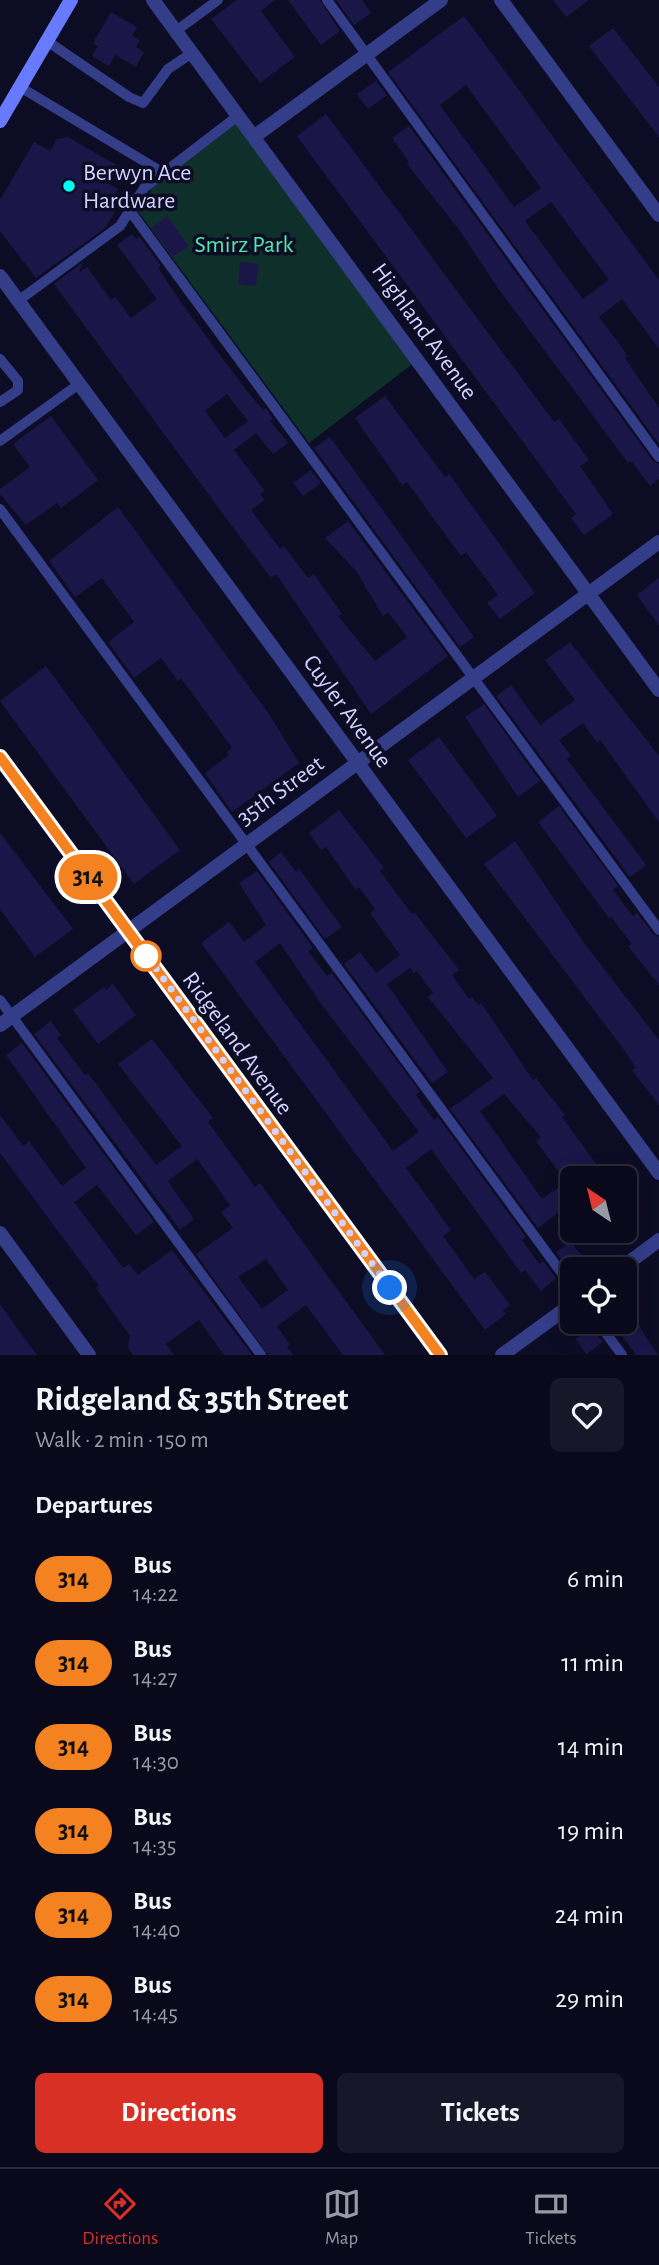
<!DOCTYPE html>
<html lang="en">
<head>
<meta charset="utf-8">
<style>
  :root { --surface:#0a091c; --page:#181729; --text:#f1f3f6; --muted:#999aa3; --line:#2a2a3b; --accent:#d93025 }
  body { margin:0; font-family:"Alegreya Sans",sans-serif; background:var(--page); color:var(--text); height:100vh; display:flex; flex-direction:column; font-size:26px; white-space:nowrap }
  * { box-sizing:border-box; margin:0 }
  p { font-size:23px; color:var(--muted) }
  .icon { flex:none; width:38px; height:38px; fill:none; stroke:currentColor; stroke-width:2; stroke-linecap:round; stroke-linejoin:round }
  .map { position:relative; height:1355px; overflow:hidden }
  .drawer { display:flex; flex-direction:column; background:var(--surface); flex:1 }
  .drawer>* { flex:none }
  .badge { padding:0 14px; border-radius:23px; font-size:24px; line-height:46px }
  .needle { width:46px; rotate:325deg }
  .tools { position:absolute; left:560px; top:1166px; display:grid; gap:14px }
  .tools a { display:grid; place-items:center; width:77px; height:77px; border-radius:10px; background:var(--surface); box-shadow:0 4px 18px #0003,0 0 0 2px var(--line); font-size:35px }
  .you { position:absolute; width:35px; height:35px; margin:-18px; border:5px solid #fff; border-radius:50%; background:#1a73e8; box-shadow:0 0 0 10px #1a73e833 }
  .map>.badge { position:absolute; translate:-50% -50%; box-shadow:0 0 0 4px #fff }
  h2 { padding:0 35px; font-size:26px; line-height:63px }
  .round { display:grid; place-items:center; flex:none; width:74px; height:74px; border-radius:10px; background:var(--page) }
  .head { display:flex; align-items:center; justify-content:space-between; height:119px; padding:0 35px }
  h1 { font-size:33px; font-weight:700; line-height:52px }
  .action { display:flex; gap:14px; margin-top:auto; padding:14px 35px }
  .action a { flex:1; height:80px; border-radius:10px; background:var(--accent); color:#fff; font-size:28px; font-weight:700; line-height:80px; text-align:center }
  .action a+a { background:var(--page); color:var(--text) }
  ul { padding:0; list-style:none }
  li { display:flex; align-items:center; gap:21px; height:84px; padding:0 35px }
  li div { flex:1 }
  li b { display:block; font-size:26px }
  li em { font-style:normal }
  li .badge { min-width:77px; font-weight:700; text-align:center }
  .menu { display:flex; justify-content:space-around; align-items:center; height:98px; border-top:2px solid var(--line); background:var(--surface); font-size:19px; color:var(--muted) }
  .menu a { display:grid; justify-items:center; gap:4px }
  .menu .selected { color:var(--accent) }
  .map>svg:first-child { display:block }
  .green { fill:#0f302a }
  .building { fill:#1a1748; fill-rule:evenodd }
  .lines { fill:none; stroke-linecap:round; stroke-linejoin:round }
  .service { stroke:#333d88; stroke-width:10 }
  .minor { stroke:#333d88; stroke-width:14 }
  .secondary { stroke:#687bff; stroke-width:14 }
  .line-casing { stroke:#fff; stroke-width:16 }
  .line { stroke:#f58220; stroke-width:10 }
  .walk { stroke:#d1d2ff; stroke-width:7; stroke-dasharray:0 12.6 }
  .poi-dot { fill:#00fcf0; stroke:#0d0c25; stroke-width:2.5 }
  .stop-dot { fill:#fff; stroke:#f58220; stroke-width:3.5 }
  .labels { text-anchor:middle; stroke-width:7; stroke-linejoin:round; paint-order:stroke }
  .poi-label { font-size:24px; fill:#d1d2ff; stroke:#0d0c25; text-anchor:start }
  .park-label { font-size:24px; fill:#52e9ad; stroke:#0d0c25 }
  .street-label { font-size:24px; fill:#d1d2ff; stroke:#0d0c25 }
</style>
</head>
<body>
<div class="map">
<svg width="659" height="1355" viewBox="0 0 659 1355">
  <rect width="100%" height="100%" fill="#0d0c25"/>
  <polygon class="green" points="238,122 415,362 309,443 137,210 156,183"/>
  <g class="building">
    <polygon points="237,0 275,0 261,11 295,57 260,83 211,19"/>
    <polygon points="288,0 320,0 340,31 321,45"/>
    <polygon points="336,0 362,0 371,13 354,25"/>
    <polygon points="553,0 589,0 566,17"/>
    <polygon points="111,12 137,27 132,35 140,40 136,47 144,52 136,67 115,55 109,66 92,56 98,46 93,43"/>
    <path d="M464 16 659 280V349L622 299 599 317 628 356 625 358 659 408V444L388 72ZM466 85 541 188 514 207 440 105ZM551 202 609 280 583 299 525 221Z"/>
    <polygon points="613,28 659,87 659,137 589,46"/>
    <polygon points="376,81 387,95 368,109 357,94"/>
    <polygon points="326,114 554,422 559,419 589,460 580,466 613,514 584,535 571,518 576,514 297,136"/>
    <polygon points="409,126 653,461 659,464 659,479 650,486 631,461 628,463 495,284 460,231 407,164 409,162 392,138"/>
    <polygon points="68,137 118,166 107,183 118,189 112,198 120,203 105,228 36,278 0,231 0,200 34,142 50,151 57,139"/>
    <polygon points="167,216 189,246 173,257 151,228"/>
    <path d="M132 234 136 239 139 236 161 266 158 268 180 301 246 390 263 410 266 408 273 419 270 421 288 443 273 454 256 433 234 450 265 491 260 494 265 500 251 510 280 549 284 546 308 578 314 574 342 614 338 616 375 661 407 637 388 612 383 616 356 571 325 538 348 521 448 656 371 714 276 574 271 578 231 525 54 284 83 262 79 272 87 267 111 300 115 297 131 318 157 299 117 245ZM227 394 248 421 225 438 205 411Z"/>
    <polygon points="240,262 259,264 256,286 238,284"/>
    <polygon points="385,396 445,477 449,474 535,593 500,619 487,603 498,595 466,552 461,556 407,482 402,485 355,418"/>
    <polygon points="51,416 98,480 61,508 57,503 26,525 0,494 0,489 30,467 13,444"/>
    <polygon points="330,437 474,637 460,647 314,448"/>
    <polygon points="311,470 321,483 303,496 293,483"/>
    <polygon points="118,507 269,714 299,763 232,812 205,773 229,755 227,752 232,748 192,693 181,678 178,681 161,658 134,678 108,642 134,622 102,578 75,597 49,561"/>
    <polygon points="659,578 659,625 637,595"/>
    <polygon points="570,642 659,756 659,822 600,740 597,743 583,723 559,740 571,756 567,759 646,865 630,877 496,696 511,685 540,725 575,700 545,660"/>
    <polygon points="46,666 180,850 134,884 0,701"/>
    <polygon points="484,704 540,781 518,797 465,717"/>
    <polygon points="439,737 497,816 466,838 408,760"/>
    <polygon points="559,806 618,886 613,890 631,914 633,916 637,913 653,934 659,937 659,985 628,946 632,944 611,917 609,918 538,822"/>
    <path d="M339 810 384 868 380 871 412 914 415 913 459 970 452 975 469 999 472 997 478 1005 481 1003 533 1080 536 1078 565 1115 562 1117 606 1178H572V1202L538 1228 450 1109 493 1078 428 997 433 993 417 971 414 973 410 968 387 984 448 1072 432 1083 344 964 360 952 376 973 400 955 370 913 375 909 359 887 355 889 326 847 321 850 309 833ZM504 1094 541 1137 536 1141 566 1182 542 1199 480 1111Z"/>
    <polygon points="0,833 73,929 35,957 0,909"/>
    <polygon points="515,841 584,943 659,1040 659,1105 632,1070 636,1068 622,1047 484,864"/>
    <polygon points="281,852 296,872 299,869 342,927 325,939 269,862"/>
    <path d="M257 871 313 948 308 951 327 976 332 973 420 1092 416 1095 434 1120 438 1117 526 1237 522 1240 539 1264 543 1261 556 1278 541 1291 525 1270 521 1273 431 1149 406 1168 451 1230 443 1236 474 1279 485 1272 510 1305 503 1310 506 1314 485 1330 201 943 229 922 244 942 266 925 239 883ZM280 943 322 1005 419 1132 393 1151 255 962Z"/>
    <polygon points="113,984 136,1015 98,1044 73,1010 104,987 106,990"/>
    <path d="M51 1021 61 1035 57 1038 85 1075 88 1073 156 1165 182 1146 118 1064 152 1039 213 1118 208 1122 240 1166 255 1187 260 1183 385 1355H343L306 1305 277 1326 290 1345 287 1347 293 1355H268L196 1254 233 1228 221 1212 230 1205 197 1159 168 1181 194 1219 180 1230 34 1034ZM266 1259 288 1290 262 1309 238 1277Z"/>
    <polygon points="22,1043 154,1222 136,1235 97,1185 74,1202 101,1238 123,1268 129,1264 138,1275 172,1250 252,1355 224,1355 199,1320 166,1344 174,1355 133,1355 128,1348 130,1336 96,1288 99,1286 0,1153 0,1115 23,1146 29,1141 62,1186 86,1168 6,1055"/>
    <polygon points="571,1241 583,1258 568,1269 556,1252"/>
    <polygon points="0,1304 22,1335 37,1355 0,1355"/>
    <polygon points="638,1324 647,1339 658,1355 636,1355 621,1335"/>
    <polygon points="592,1327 603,1342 586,1354 576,1339"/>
  </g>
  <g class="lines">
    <g class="service">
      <polyline points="327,0 659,457"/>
      <polyline points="176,31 218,0"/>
      <polyline points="47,41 129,97 143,103 168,69 192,53"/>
      <polyline points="20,87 162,172"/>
      <polyline points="130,211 659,930"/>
      <polyline points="18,301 120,226 144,188 239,115"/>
      <polyline points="0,359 18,381 18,390 0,402"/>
      <polyline points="0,441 79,384"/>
      <polyline points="0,509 572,1287"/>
      <polyline points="0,1000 261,1355"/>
      <polyline points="597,1321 622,1355"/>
    </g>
    <g class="minor">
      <polyline points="153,0 659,690"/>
      <polyline points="501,0 659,215"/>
      <polyline points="255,136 441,0"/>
      <polyline points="0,276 659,1173"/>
      <polyline points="0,757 440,1355"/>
      <polyline points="0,1025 659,542"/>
      <polyline points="0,1233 89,1355"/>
      <polyline points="620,1269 659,1240"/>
      <polyline points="502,1355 572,1304"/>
    </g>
    <polyline class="secondary" points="0,121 71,0"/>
  </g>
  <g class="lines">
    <defs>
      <polyline id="line" points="0,757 440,1355"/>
    </defs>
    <use href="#line" class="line-casing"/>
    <use href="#line" class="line"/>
    <polyline class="walk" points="146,956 144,952 390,1288"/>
  </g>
  <circle class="poi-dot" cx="69" cy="186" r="7"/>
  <circle class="stop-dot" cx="146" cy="956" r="14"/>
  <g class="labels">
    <g class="poi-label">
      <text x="83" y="180">Berwyn Ace<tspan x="83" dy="28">Hardware</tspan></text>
    </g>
    <g class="park-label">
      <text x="244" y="252">Smirz Park</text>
    </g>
    <g class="street-label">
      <text transform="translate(425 331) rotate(54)" y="8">Highland Avenue</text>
      <text transform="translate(348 711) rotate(54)" y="8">Cuyler Avenue</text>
      <text transform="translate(280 790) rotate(-36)" y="8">35th Street</text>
      <text transform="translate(238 1043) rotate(54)" y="8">Ridgeland Avenue</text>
    </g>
  </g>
</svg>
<div class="tools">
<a><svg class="needle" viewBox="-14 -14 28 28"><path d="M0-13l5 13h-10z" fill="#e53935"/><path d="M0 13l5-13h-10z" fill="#999aa3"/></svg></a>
<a><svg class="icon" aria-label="locate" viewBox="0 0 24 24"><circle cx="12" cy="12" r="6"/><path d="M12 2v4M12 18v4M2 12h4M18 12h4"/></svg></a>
</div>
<div class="you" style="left:390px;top:1288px"></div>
<b class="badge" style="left:88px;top:877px;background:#f58220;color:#111">314</b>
</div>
<section class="drawer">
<div class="head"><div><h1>Ridgeland &amp; 35th Street</h1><p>Walk · 2 min · 150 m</p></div><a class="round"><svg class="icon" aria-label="heart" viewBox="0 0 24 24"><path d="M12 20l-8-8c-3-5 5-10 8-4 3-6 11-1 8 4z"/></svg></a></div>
<h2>Departures</h2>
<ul>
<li><span class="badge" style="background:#f58220;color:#111">314</span><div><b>Bus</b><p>14:22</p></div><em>6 min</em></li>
<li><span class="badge" style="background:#f58220;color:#111">314</span><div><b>Bus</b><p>14:27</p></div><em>11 min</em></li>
<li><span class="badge" style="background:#f58220;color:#111">314</span><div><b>Bus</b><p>14:30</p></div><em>14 min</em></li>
<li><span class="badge" style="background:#f58220;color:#111">314</span><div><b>Bus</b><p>14:35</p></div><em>19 min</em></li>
<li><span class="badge" style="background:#f58220;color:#111">314</span><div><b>Bus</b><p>14:40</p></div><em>24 min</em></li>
<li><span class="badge" style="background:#f58220;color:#111">314</span><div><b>Bus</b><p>14:45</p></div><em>29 min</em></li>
</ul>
<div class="action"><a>Directions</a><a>Tickets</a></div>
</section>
<nav class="menu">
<a class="selected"><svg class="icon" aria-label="directions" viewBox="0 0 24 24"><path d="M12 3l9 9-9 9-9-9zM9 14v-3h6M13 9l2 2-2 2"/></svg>Directions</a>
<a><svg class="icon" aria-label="map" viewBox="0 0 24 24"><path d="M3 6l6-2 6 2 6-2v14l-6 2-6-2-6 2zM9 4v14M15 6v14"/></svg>Map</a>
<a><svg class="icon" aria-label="tickets" viewBox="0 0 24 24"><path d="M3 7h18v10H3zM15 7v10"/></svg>Tickets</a>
</nav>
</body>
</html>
